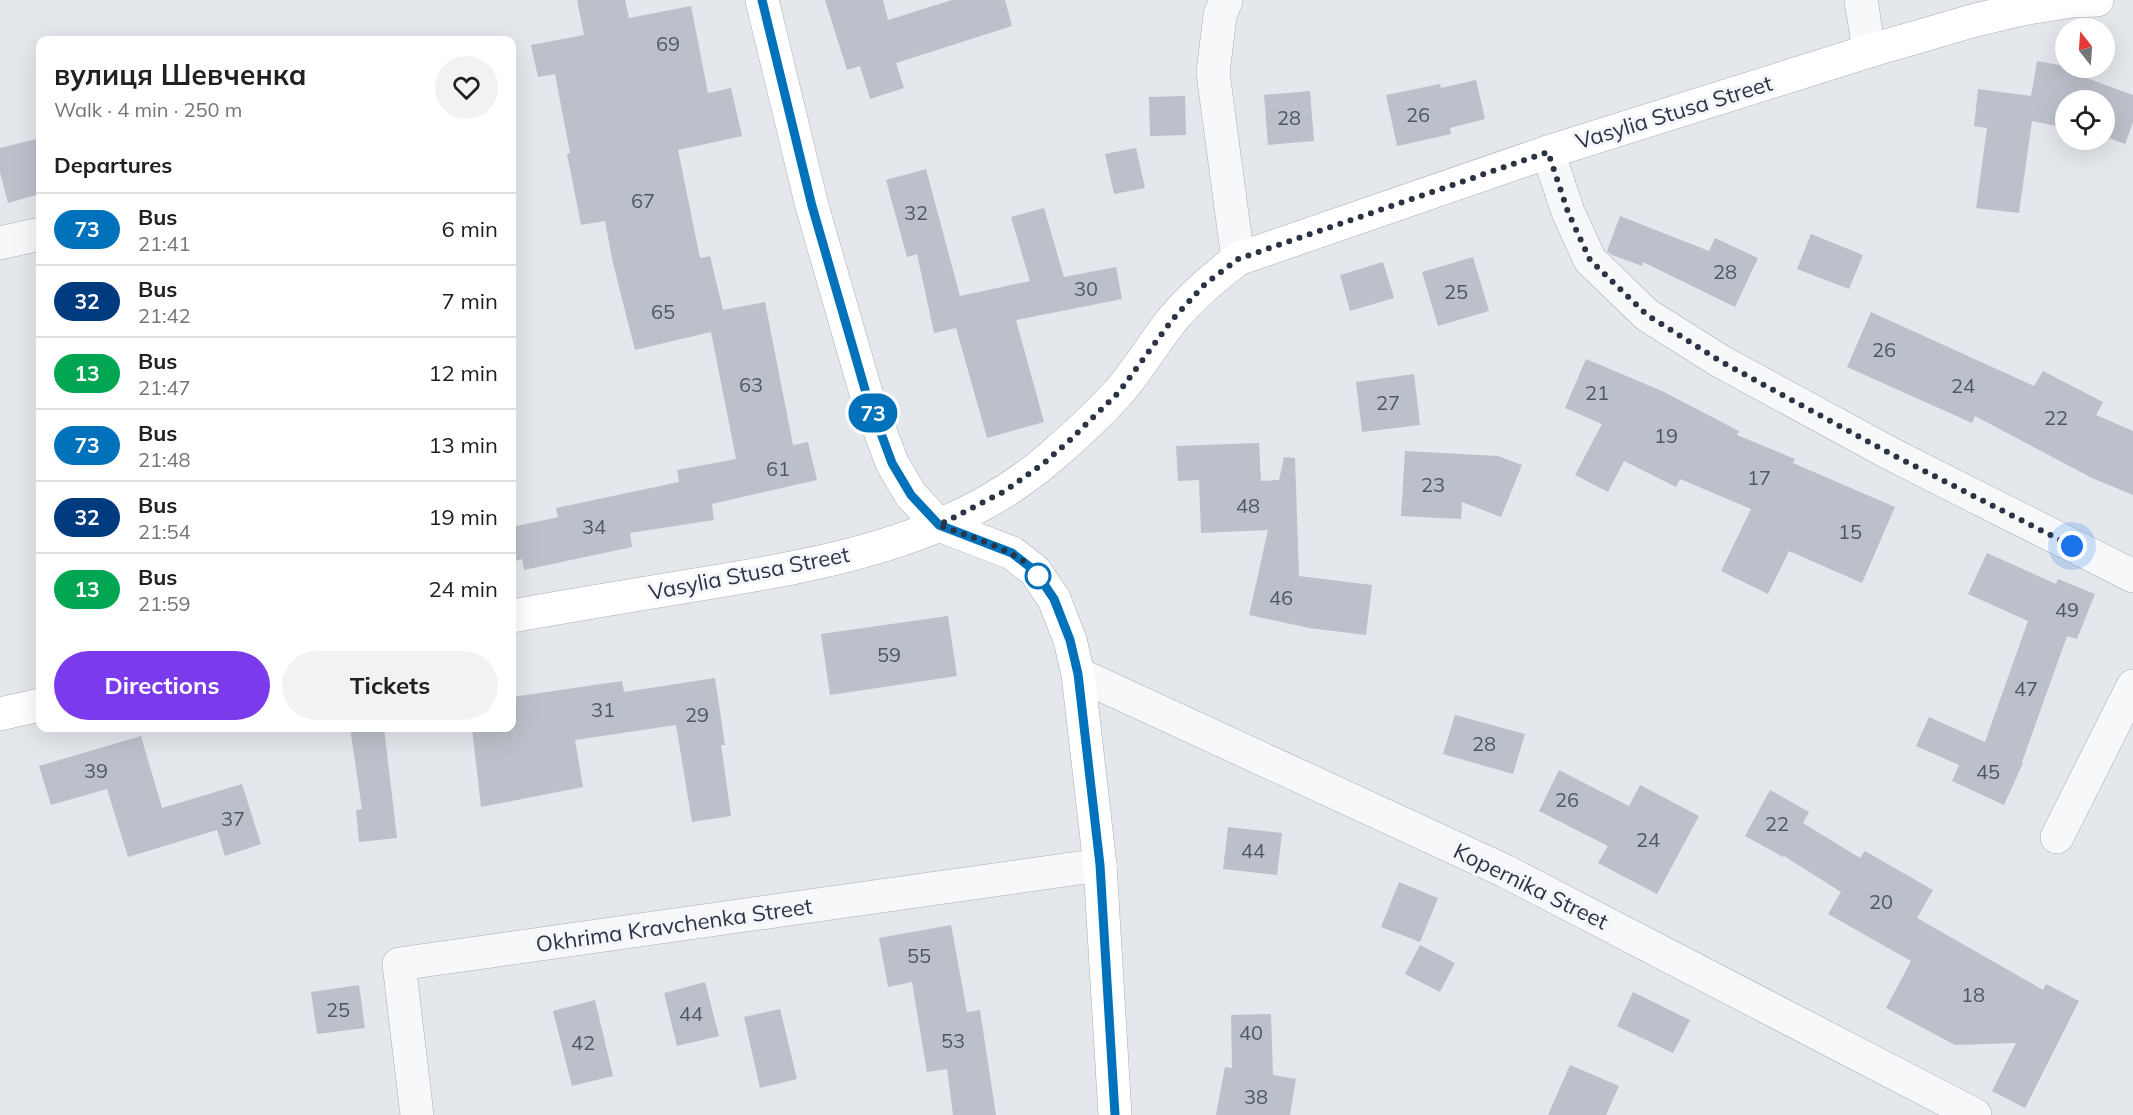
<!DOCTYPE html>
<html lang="en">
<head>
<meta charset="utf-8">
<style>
  :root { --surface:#fff; --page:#f2f2f2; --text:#202124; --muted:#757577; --line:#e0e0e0; --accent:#7c3aed }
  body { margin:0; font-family:Mulish,sans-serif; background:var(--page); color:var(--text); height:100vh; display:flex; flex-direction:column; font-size:22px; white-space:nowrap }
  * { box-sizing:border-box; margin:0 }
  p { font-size:20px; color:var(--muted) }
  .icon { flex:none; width:33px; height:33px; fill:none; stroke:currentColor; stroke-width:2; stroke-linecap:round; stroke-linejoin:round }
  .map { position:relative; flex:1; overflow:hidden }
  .sheet { position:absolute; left:36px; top:36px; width:480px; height:696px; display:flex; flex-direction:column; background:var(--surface); border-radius:12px; box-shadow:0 6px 24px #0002 }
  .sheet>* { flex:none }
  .badge { padding:0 12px; border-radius:20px; font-size:21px; line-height:39px }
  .needle { width:39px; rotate:343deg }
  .tools { position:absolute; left:2055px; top:18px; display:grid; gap:12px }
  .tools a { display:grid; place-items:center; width:60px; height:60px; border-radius:50%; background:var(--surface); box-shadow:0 6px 24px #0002; font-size:30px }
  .you { position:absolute; width:30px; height:30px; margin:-15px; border:4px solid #fff; border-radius:50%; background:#1a73e8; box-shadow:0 0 0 9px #1a73e833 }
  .map>.badge { position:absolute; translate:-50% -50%; box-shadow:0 0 0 3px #fff }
  h2 { padding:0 18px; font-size:22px; line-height:54px }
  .round { display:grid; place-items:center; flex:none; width:63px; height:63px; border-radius:32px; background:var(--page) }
  .headline { display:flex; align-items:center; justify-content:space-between; height:102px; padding:0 18px }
  h1 { font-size:28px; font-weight:700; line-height:45px }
  .button { display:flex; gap:12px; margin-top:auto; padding:12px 18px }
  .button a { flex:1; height:69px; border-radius:36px; background:var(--accent); color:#fff; font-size:24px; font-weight:700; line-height:69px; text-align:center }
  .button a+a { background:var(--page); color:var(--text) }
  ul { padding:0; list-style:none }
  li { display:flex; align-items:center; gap:18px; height:72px; padding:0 18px; border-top:2px solid var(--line) }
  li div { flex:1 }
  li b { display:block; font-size:22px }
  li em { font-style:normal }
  li .badge { min-width:66px; font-weight:700; text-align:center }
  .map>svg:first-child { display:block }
  .building { fill:#bbc0ca }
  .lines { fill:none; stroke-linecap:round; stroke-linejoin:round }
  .street-casing { stroke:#a9aeb7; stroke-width:34 }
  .secondary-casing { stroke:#a9aeb7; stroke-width:34 }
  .street { stroke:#f7f8fa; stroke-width:33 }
  .secondary { stroke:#fff; stroke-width:33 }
  .line-casing { stroke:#fff; stroke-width:14 }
  .line { stroke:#0072bc; stroke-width:9 }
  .walk { stroke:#2b3445; stroke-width:6; stroke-dasharray:0 10.8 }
  .stop-dot { fill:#fff; stroke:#0072bc; stroke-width:3 }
  .labels { text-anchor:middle; stroke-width:6; stroke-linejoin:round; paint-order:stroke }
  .number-label { font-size:20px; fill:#4f5766 }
  .street-label { font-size:22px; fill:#2b3445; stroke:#f4f6f9 }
</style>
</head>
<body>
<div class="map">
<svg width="2133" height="1115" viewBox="0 0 2133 1115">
  <rect width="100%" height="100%" fill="#e4e7ec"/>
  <g class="building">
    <polygon points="577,0 625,0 629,18 691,6 708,93 731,88 742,136 678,150 700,258 710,256 723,310 765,302 793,445 808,442 817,480 712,504 714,520 630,533 632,547 524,570 522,559 512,562 512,527 558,517 556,508 679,482 677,470 736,459 711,332 635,350 613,263 605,221 581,225 567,154 570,153 555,74 538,77 531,45 584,35"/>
    <polygon points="825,0 883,0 888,20 952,0 1005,0 1012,26 896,63 904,88 870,99 860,66 847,70"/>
    <polygon points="2037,61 2082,69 2081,76 2133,95 2133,122 2125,144 2104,136 2104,100 2066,100 2066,128 2032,121 2019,213 1976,208 1987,128 1974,126 1978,89 2031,96"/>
    <polygon points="1476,80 1485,119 1450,128 1451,134 1397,146 1386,95 1440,84 1441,88"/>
    <polygon points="1310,91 1314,141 1268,145 1264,95"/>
    <polygon points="1185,96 1186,135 1150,136 1149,97"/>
    <polygon points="40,138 40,194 8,203 0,172 0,148"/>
    <polygon points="1136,148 1145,188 1114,194 1105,154"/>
    <polygon points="926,169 960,296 1030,281 1011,217 1044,208 1064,277 1116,267 1122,299 1016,320 1044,422 987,438 956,328 934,333 917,254 907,257 886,180"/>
    <polygon points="1620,216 1709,251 1715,238 1758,258 1735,307 1643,262 1642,266 1612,255 1607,251"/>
    <polygon points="1811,234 1863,255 1849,289 1797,269"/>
    <polygon points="1473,257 1489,311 1438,326 1422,272"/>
    <polygon points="1383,262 1394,298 1350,311 1340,275"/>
    <polygon points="1871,312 2034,386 2043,371 2103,402 2096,415 2133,431 2133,495 2092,478 1975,416 1972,423 1847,367"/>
    <polygon points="1586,359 1662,391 1739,431 1737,435 1795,459 1793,463 1895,507 1862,583 1789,551 1768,594 1721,571 1751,509 1680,479 1676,487 1624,461 1608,492 1575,475 1602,424 1565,408"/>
    <polygon points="1414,374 1420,425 1362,432 1356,382"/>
    <polygon points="1259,443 1261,481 1279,480 1284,457 1295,458 1299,576 1372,585 1366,635 1309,628 1249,615 1268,530 1201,533 1199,480 1178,481 1176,446"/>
    <polygon points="1405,451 1498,456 1522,465 1501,517 1462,502 1461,519 1401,516"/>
    <polygon points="1987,553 2056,584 2058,579 2095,594 2077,639 2067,636 2022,762 2023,763 2004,805 1952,781 1959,765 1916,746 1929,717 1985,742 2028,621 1968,594"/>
    <polygon points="948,616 957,676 830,695 821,634"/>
    <polygon points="715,678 725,745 721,745 731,816 692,822 676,725 575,740 583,787 481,807 472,728 512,728 512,697 622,681 624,692"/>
    <polygon points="1455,715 1525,734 1513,774 1443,754"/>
    <polygon points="350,728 384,728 397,838 359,842 356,810 362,809"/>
    <polygon points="141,736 162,808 242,784 261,844 225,856 217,830 128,857 107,789 51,805 39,766"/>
    <polygon points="1559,770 1629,806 1640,785 1699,816 1657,894 1598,863 1608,846 1539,811"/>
    <polygon points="1770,790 1809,812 1803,823 1860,858 1865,851 1933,890 1917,918 2043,990 2046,984 2079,1001 2025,1108 1992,1091 2016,1043 1955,1045 1886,1008 1911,961 1828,914 1841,892 1784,856 1783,857 1745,836"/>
    <polygon points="1228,827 1282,833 1277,875 1223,869"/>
    <polygon points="1399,882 1438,898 1420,942 1381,927"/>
    <polygon points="951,925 967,1012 980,1010 996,1115 953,1115 947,1069 927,1072 912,982 888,987 879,938"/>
    <polygon points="1420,945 1455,963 1440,992 1405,974"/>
    <polygon points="705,982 719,1036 677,1046 664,993"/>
    <polygon points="359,985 365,1028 317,1034 311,992"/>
    <polygon points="1633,992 1690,1020 1673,1053 1617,1026"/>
    <polygon points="595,1000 613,1076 572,1086 553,1011"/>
    <polygon points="780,1009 797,1079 760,1088 744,1017"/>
    <polygon points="1271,1014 1273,1075 1296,1079 1290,1115 1216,1115 1225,1067 1232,1068 1231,1015"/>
    <polygon points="1570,1065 1619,1086 1606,1115 1548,1115"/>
  </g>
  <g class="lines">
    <defs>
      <g id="street">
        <polyline points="1226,0 1220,15 1213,73 1238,259"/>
        <polyline points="1861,0 1869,51"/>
        <polyline points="1548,152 1568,212 1590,260 1647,315 1720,361 1891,454 2133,576"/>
        <polyline points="0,243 40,234"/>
        <polyline points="1078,674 1505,871 1975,1115"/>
        <polyline points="2057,837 2133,686"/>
        <polyline points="417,1115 399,964 1100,865"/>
      </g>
      <g id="secondary">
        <polyline points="762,0 812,206 866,393 892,463 911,495 939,525 1012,553 1035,571 1054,599 1070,640 1078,674 1100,865 1115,1115"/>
        <path d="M512 616C573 605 634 595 695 585 816 565 948 544 1046 461 1071 440 1096 417 1118 393 1138 370 1153 344 1172 320 1192 296 1214 277 1238 259L1548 152 1869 51 1972 21 2022 9 2072 1 2097 0"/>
        <polyline points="0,714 40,705"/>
      </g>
    </defs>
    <use href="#street" class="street-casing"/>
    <use href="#secondary" class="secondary-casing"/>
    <use href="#street" class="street"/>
    <use href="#secondary" class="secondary"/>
  </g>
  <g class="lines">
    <defs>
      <polyline id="line" points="762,0 812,206 866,393 892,463 911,495 939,525 1012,553 1035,571 1054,599 1070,640 1078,674 1100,865 1115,1115"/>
    </defs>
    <use href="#line" class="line-casing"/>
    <use href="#line" class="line"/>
    <path class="walk" d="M1038 576C1024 551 965 536 939 525L1005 491 1044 463 1070 440 1119 392 1172 320 1205 284 1238 259 1548 152 1568 212 1590 260 1647 315 1720 361 1891 454 2072 546"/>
  </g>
  <circle class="stop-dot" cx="1038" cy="576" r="12"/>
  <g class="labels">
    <g class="number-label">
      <text x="668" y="51">69</text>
      <text x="1418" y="122">26</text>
      <text x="1289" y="125">28</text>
      <text x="643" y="208">67</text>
      <text x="916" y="220">32</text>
      <text x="1725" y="279">28</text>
      <text x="1086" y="296">30</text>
      <text x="1456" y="299">25</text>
      <text x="663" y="319">65</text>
      <text x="1884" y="357">26</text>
      <text x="751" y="392">63</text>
      <text x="1963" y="393">24</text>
      <text x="1597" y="400">21</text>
      <text x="1388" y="410">27</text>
      <text x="2056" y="425">22</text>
      <text x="1666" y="443">19</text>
      <text x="778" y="476">61</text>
      <text x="1759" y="485">17</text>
      <text x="1433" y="492">23</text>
      <text x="1248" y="513">48</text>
      <text x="594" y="534">34</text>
      <text x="1850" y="539">15</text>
      <text x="1281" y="605">46</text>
      <text x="2067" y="617">49</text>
      <text x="889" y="662">59</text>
      <text x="2026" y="696">47</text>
      <text x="603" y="717">31</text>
      <text x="697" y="722">29</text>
      <text x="1484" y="751">28</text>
      <text x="96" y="778">39</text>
      <text x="1988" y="779">45</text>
      <text x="1567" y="807">26</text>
      <text x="233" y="826">37</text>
      <text x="1777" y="831">22</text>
      <text x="1648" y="847">24</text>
      <text x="1253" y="858">44</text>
      <text x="1881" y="909">20</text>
      <text x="919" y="963">55</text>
      <text x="1973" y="1002">18</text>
      <text x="338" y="1017">25</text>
      <text x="691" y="1021">44</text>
      <text x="1251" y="1040">40</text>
      <text x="953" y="1048">53</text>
      <text x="583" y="1050">42</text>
      <text x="1256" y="1104">38</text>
    </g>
    <g class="street-label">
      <text transform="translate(1674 112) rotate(-17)" y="8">Vasylia Stusa Street</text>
      <text transform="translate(749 573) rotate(-11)" y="8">Vasylia Stusa Street</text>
      <text transform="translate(1531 886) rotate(26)" y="8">Kopernika Street</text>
      <text transform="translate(674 925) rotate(-8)" y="8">Okhrima Kravchenka Street</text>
    </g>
  </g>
</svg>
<div class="tools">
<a><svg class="needle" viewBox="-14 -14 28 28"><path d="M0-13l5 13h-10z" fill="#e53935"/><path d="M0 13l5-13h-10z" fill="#757577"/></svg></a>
<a><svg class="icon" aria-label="locate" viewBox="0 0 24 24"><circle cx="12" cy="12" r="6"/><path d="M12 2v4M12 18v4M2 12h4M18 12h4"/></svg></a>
</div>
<div class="you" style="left:2072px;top:546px"></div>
<b class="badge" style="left:873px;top:413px;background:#0072bc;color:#fff">73</b>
<section class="sheet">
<div class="headline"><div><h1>вулиця Шевченка</h1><p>Walk · 4 min · 250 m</p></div><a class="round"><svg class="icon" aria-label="heart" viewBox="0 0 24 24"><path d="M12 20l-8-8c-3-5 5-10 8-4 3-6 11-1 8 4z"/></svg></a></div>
<h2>Departures</h2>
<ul>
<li><span class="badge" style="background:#0072bc;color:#fff">73</span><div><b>Bus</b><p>21:41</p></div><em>6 min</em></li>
<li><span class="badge" style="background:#003b80;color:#fff">32</span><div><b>Bus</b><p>21:42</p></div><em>7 min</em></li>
<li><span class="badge" style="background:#00a651;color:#fff">13</span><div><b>Bus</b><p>21:47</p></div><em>12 min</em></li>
<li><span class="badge" style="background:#0072bc;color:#fff">73</span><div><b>Bus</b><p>21:48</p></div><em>13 min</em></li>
<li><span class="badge" style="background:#003b80;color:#fff">32</span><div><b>Bus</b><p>21:54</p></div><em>19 min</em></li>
<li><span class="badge" style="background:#00a651;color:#fff">13</span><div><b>Bus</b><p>21:59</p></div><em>24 min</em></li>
</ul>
<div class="button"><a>Directions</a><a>Tickets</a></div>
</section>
</div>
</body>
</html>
